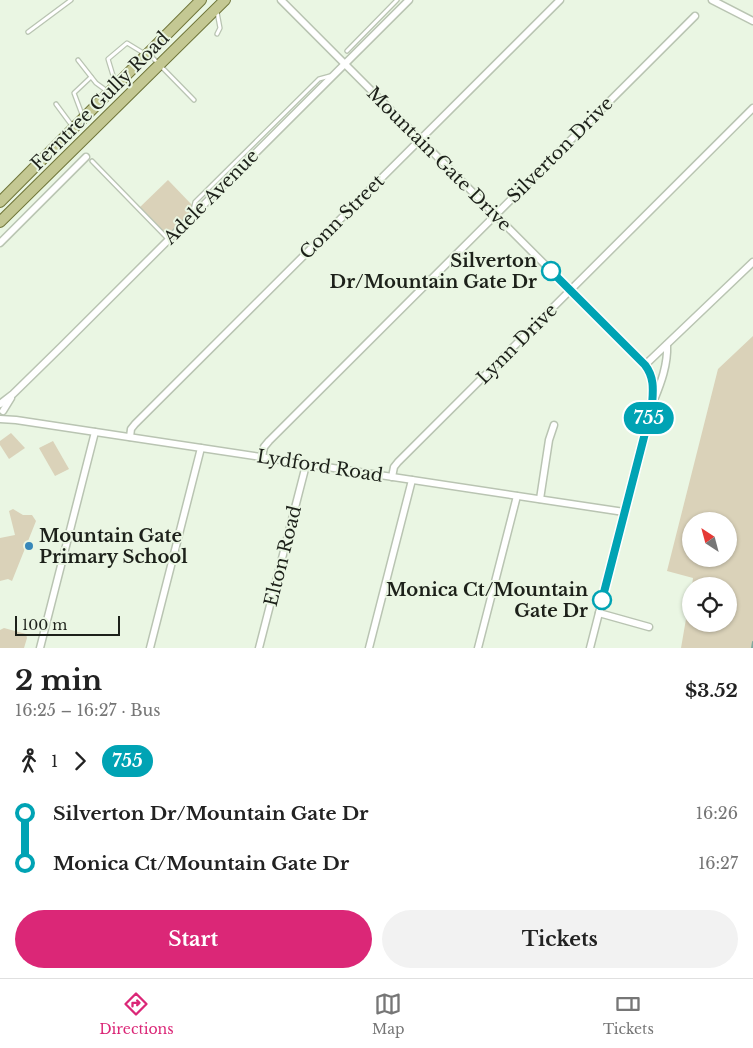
<!DOCTYPE html>
<html lang="en">
<head>
<meta charset="utf-8">
<style>
  :root { --surface:#fff; --page:#f2f2f2; --text:#222; --muted:#767676; --line:#e0e0e0; --accent:#db2777 }
  body { margin:0; font-family:"Libre Baskerville",serif; background:var(--page); color:var(--text); height:100vh; display:flex; flex-direction:column; font-size:19px; white-space:nowrap }
  * { box-sizing:border-box; margin:0 }
  p { font-size:16px; color:var(--muted) }
  .icon { flex:none; width:28px; height:28px; fill:none; stroke:currentColor; stroke-width:2; stroke-linecap:round; stroke-linejoin:round }
  .map { position:relative; height:648px; overflow:hidden }
  .side { display:flex; flex-direction:column; background:var(--surface); flex:1 }
  .side>* { flex:none }
  .badge { padding:0 10px; border-radius:16px; font-size:18px; line-height:32px }
  .needle { width:32px; rotate:324deg }
  .tools { position:absolute; left:682px; top:512px; display:grid; gap:10px }
  .tools a { display:grid; place-items:center; width:55px; height:55px; border-radius:50%; background:var(--surface); box-shadow:0 1px 4px #0004; font-size:25px }
  .scale { position:absolute; left:15px; bottom:12px; width:105px; box-sizing:border-box; padding-left:5px; border:2px solid #1d211a; border-top:0; font-size:14px; line-height:18px; white-space:nowrap; color:#1d211a; -webkit-text-stroke:4px #eaf6e3; paint-order:stroke }
  .map>.badge { position:absolute; translate:-50% -50%; box-shadow:0 0 0 2px #fff }
  .legs { display:flex; align-items:center; gap:8px; height:55px; padding:0 15px; font-size:16px }
  .legs p { margin-inline-start:auto }
  .headline { display:flex; align-items:center; justify-content:space-between; height:85px; padding:0 15px }
  h1 { font-size:28px; font-weight:700; line-height:38px }
  .primary-button { display:flex; gap:10px; margin-top:auto; padding:10px 15px }
  .primary-button a { flex:1; height:58px; border-radius:30px; background:var(--accent); color:#fff; font-size:20px; font-weight:700; line-height:58px; text-align:center }
  .primary-button a+a { background:var(--page); color:var(--text) }
  ul { padding:0 15px; list-style:none }
  li { display:flex; align-items:center; gap:18px; height:50px; font-size:19px }
  li i { display:grid; place-items:center; width:8px; height:100%; margin:0 6px; background:currentColor }
  li i::after { content:''; width:12px; height:12px; margin:-6px; border:4px solid; border-radius:50%; background:var(--surface) }
  li p { margin-inline-start:auto }
  li:first-child i { background:linear-gradient(#0000 50%,currentColor 0) }
  li:last-child i { background:linear-gradient(currentColor 50%,#0000 0) }
  .dock { display:flex; justify-content:space-around; align-items:center; height:70px; border-top:1px solid var(--line); background:var(--surface); font-size:14px; color:var(--muted) }
  .dock a { display:grid; justify-items:center; gap:2px }
  .dock .selected { color:var(--accent) }
  .map>svg:first-child { display:block }
  .green { fill:#dad2b9; fill-rule:evenodd }
  .lines { fill:none; stroke-linecap:round; stroke-linejoin:round }
  .stream { stroke:#82aa9f; stroke-width:2 }
  .service-casing { stroke:#b9c4b2; stroke-width:5.5 }
  .minor-casing { stroke:#b9c4b2; stroke-width:9 }
  .primary-casing { stroke:#70763a; stroke-width:12 }
  .service { stroke:#fff; stroke-width:3 }
  .minor { stroke:#fff; stroke-width:6 }
  .primary { stroke:#c4c893; stroke-width:10 }
  .line-1-casing { stroke:#fff; stroke-width:11 }
  .line-1 { stroke:#00a3b4; stroke-width:8 }
  .stop-1-dot { fill:#fff; stroke:#00a3b4; stroke-width:2.5 }
  .poi-dot { fill:#3787b9; stroke:#eaf6e3; stroke-width:2 }
  .labels { text-anchor:middle; stroke-width:4; stroke-linejoin:round; paint-order:stroke }
  .street-label { font-size:18px; fill:#1d211a; stroke:#eaf6e3 }
  .stop-label { font-size:18px; font-weight:bold; fill:#1d211a; stroke:#eaf6e3; text-anchor:end }
  .poi-label { font-size:18px; font-weight:bold; fill:#1d211a; stroke:#eaf6e3; text-anchor:start }
</style>
</head>
<body>
<div class="map">
<svg width="753" height="648" viewBox="0 0 753 648">
  <rect width="100%" height="100%" fill="#eaf6e3"/>
  <g class="green">
    <polygon points="168,180 193,206 191,217 169,240 138,209"/>
    <path d="M753 336V648H681L691 590V624H729V586H692L693 578 667 571 718 369ZM691 521H729V559H691Z"/>
    <polygon points="11,433 25,448 9,459 0,445 0,441"/>
    <polygon points="53,441 69,469 55,476 39,448"/>
    <polygon points="13,509 23,515 32,515 36,521 12,581 8,579 0,581 0,538 15,535 9,511"/>
    <polygon points="4,628 26,634 27,638 24,648 0,648 0,630"/>
  </g>
  <g class="lines">
    <polyline class="stream" points="752,648 753,642"/>
    <defs>
      <g id="service">
        <polyline points="217,12 220,28 217,34"/>
        <polyline points="28,32 71,0"/>
        <polyline points="347,51 397,0"/>
        <polyline points="149,54 194,100"/>
        <polyline points="78,60 96,83 107,91"/>
        <polyline points="115,82 108,59 127,43 145,54"/>
        <polyline points="56,104 73,127"/>
        <polyline points="83,117 74,93 91,77"/>
        <polyline points="92,161 168,239"/>
        <polyline points="192,214 195,202 319,79 330,76"/>
      </g>
      <g id="minor">
        <path d="M281 0 645 365C655 378 653 391 652 406L590 648"/>
        <polyline points="712,0 753,21"/>
        <polyline points="0,243 86,157"/>
        <polyline points="645,365 753,262"/>
        <path d="M654 400C661 383 668 364 667 345"/>
        <polyline points="0,404 13,394 61,347 409,0"/>
        <polyline points="3,411 11,398"/>
        <polyline points="0,419 16,420 624,512"/>
        <polyline points="130,437 131,429 135,424 560,0"/>
        <polyline points="262,457 264,447 269,441 695,16"/>
        <polyline points="392,477 394,467 398,462 753,108"/>
        <polyline points="540,499 549,440 554,425"/>
        <polyline points="599,613 649,627"/>
        <polyline points="40,648 95,432"/>
        <polyline points="150,648 201,448"/>
        <polyline points="259,648 306,465"/>
        <polyline points="369,648 412,480"/>
        <polyline points="478,648 517,496"/>
      </g>
      <g id="primary">
        <polyline points="0,202 201,0"/>
        <polyline points="0,222 225,0"/>
      </g>
    </defs>
    <use href="#service" class="service-casing"/>
    <use href="#minor" class="minor-casing"/>
    <use href="#primary" class="primary-casing"/>
    <use href="#service" class="service"/>
    <use href="#minor" class="minor"/>
    <use href="#primary" class="primary"/>
  </g>
  <g class="lines">
    <defs>
      <path id="line-1" d="M551 271 645 365C655 378 653 391 652 406L602 600"/>
    </defs>
    <use href="#line-1" class="line-1-casing"/>
    <use href="#line-1" class="line-1"/>
  </g>
  <g class="stop-1-dot">
    <circle cx="551" cy="271" r="9"/>
    <circle cx="602" cy="600" r="9"/>
  </g>
  <circle class="poi-dot" cx="29" cy="546" r="5"/>
  <g class="labels">
    <g class="street-label">
      <text transform="translate(100 101) rotate(-45)" y="6">Ferntree Gully Road</text>
      <text transform="translate(560 150) rotate(-45)" y="6">Silverton Drive</text>
      <text transform="translate(439 159) rotate(45)" y="6">Mountain Gate Drive</text>
      <text transform="translate(211 197) rotate(-45)" y="6">Adele Avenue</text>
      <text transform="translate(342 217) rotate(-45)" y="6">Conn Street</text>
      <text transform="translate(517 344) rotate(-45)" y="6">Lynn Drive</text>
      <text transform="translate(320 466) rotate(9)" y="6">Lydford Road</text>
      <text transform="translate(283 556) rotate(-76)" y="6">Elton Road</text>
    </g>
    <g class="stop-label">
      <text x="537" y="267">Silverton<tspan x="537" dy="21">Dr/Mountain Gate Dr</tspan></text>
      <text x="588" y="596">Monica Ct/Mountain<tspan x="588" dy="21">Gate Dr</tspan></text>
    </g>
    <g class="poi-label">
      <text x="39" y="542">Mountain Gate<tspan x="39" dy="21">Primary School</tspan></text>
    </g>
  </g>
</svg>
<div class="tools">
<a><svg class="needle" viewBox="-14 -14 28 28"><path d="M0-13l5 13h-10z" fill="#e53935"/><path d="M0 13l5-13h-10z" fill="#767676"/></svg></a>
<a><svg class="icon" aria-label="locate" viewBox="0 0 24 24"><circle cx="12" cy="12" r="6"/><path d="M12 2v4M12 18v4M2 12h4M18 12h4"/></svg></a>
</div>
<div class="scale">100 m</div>
<b class="badge" style="left:649px;top:418px;background:#00a3b4;color:#fff">755</b>
</div>
<section class="side">
<div class="headline"><div><h1>2 min</h1><p>16:25 – 16:27 · Bus</p></div><b>$3.52</b></div>
<div class="legs"><svg class="icon" aria-label="walk" viewBox="0 0 24 24"><circle cx="13" cy="4" r="2"/><path d="M13 8l-2 6 4 7M11 14l-3 7M7 12l3-4h3l4 4"/></svg>1<svg class="icon" aria-label="forward" viewBox="0 0 24 24"><path d="M9 5l7 7-7 7"/></svg><b class="badge" style="background:#00a3b4;color:#fff">755</b></div>
<ul>
<li><i style="color:#00a3b4"></i><b>Silverton Dr/Mountain Gate Dr</b><p>16:26</p></li>
<li><i style="color:#00a3b4"></i><b>Monica Ct/Mountain Gate Dr</b><p>16:27</p></li>
</ul>
<div class="primary-button"><a>Start</a><a>Tickets</a></div>
</section>
<nav class="dock">
<a class="selected"><svg class="icon" aria-label="directions" viewBox="0 0 24 24"><path d="M12 3l9 9-9 9-9-9zM9 14v-3h6M13 9l2 2-2 2"/></svg>Directions</a>
<a><svg class="icon" aria-label="map" viewBox="0 0 24 24"><path d="M3 6l6-2 6 2 6-2v14l-6 2-6-2-6 2zM9 4v14M15 6v14"/></svg>Map</a>
<a><svg class="icon" aria-label="tickets" viewBox="0 0 24 24"><path d="M3 7h18v10H3zM15 7v10"/></svg>Tickets</a>
</nav>
</body>
</html>
